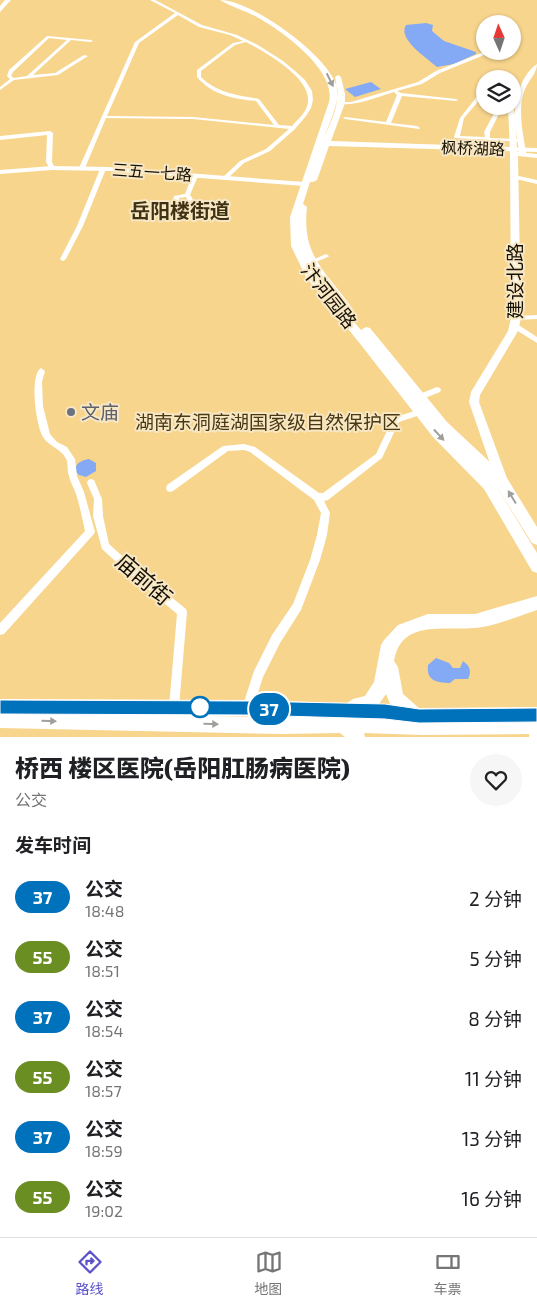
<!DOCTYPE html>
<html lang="zh">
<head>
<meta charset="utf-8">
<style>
  :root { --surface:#fff; --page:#f6f6f6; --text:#202124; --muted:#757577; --line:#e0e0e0; --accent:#5c53cb }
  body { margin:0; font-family:"Exo 2","Noto Sans SC",sans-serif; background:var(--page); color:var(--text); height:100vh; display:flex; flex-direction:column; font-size:19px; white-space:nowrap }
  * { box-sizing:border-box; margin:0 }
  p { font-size:16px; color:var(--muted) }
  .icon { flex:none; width:28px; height:28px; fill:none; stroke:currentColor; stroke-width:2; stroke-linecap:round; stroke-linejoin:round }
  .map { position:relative; height:737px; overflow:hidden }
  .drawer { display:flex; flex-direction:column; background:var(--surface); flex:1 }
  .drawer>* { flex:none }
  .badge { padding:0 10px; border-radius:16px; font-size:18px; line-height:32px }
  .needle { width:32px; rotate:357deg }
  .controls { position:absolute; left:476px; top:15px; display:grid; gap:10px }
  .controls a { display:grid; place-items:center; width:45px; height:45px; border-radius:50%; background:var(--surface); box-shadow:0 1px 4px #0004; font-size:25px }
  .map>.badge { position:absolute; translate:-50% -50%; box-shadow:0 0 0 2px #fff }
  h2 { padding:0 15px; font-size:19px; line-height:45px }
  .round { display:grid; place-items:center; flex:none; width:52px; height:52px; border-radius:26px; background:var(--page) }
  .summary { display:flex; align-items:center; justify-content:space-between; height:85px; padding:0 15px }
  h1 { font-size:24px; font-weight:800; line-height:38px }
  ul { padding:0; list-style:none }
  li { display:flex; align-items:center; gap:15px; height:60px; padding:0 15px }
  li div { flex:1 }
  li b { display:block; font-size:19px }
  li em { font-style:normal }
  li .badge { min-width:55px; font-weight:700; text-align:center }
  .tabs { display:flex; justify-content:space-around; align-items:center; height:70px; border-top:1px solid var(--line); background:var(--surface); font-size:14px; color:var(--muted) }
  .tabs a { display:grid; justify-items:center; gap:2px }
  .tabs .selected { color:var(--accent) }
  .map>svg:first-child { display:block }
  .green { fill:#f7d58c; fill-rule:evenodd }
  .water { fill:#85aaf5 }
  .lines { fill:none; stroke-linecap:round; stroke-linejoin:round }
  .street { fill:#fff; fill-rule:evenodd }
  .secondary { fill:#fff; fill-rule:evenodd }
  .primary { fill:#fff; fill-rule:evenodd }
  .oneway { fill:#a19f9b }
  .line { fill:#0072bc; stroke:#fff }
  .worship-dot { fill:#6b7280; stroke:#f8e7c4; stroke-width:2 }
  .stop-dot { fill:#fff; stroke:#0072bc; stroke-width:2.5 }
  .labels { text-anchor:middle; stroke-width:4; stroke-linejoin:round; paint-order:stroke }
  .far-street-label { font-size:16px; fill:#151004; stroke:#f8e7c4 }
  .street-label { font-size:19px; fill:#151004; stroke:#f8e7c4 }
  .worship-label { font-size:19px; fill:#5b616d; stroke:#f8e7c4; text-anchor:start }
  .park-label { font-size:19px; fill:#493812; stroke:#f8e7c4 }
  .far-district-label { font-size:20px; font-weight:bold; fill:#3f3213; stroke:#f8e7c4 }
  .near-street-label { font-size:22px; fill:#151004; stroke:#f8e7c4 }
</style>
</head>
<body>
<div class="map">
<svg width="537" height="737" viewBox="0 0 537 737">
  <rect width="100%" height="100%" fill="#f8e7c4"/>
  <path class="green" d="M0 0H537V737H0ZM485 24H512V51H485ZM485 79H512V106H485Z"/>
  <g class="water">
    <path d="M426 23 433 25 432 31 444 41 476 52V54L454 64 437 67C427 58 397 39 406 25Z"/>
    <polygon points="371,82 381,89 355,97 345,89"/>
    <path d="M89 459 96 463V471L86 477 79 475 75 471C75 463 82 460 89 459Z"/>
    <path d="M436 658 449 663 453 668H460L463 661C470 666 472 671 468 679H455L450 683C436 683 426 680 428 665Z"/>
  </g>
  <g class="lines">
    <g class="street">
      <path d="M150 0H155L159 2 202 25 237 35 258 45 283 61 295 71 305 80 312 91 313 100 311 108 306 116 295 129 270 151 244 163 227 179 225 180 222 178 240 161 266 149 289 129 193 119 106 118 85 168 82 170 79 168 135 42 175 13ZM178 15 199 27 230 35 243 41 233 43 197 70V77C212 95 234 99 256 101L274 125 193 117 107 116 139 43ZM246 42C265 52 310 77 308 101 308 111 298 119 292 126L279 125 259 99C237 95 217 93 201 77V71L235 45Z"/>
      <path d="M47 36 91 40 93 41 91 42 71 40 33 75 55 73 84 55 88 56 58 75 14 80 0 90V87L10 79 7 76 9 70ZM49 38 67 40 27 76 14 78 11 76 13 72Z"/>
      <polygon points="517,36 519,37 518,38 512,39 512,37"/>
      <path d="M486 51H494L440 73 422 84 397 91 401 93 456 99 458 100 456 101 402 96 391 123 417 126 420 128 419 129 345 119 343 118 345 117 386 122 397 95 394 92C380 96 352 108 339 103L341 102H351L418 82 436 71Z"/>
      <polygon points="479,94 485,95 485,97 482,97 464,118 460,136 485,137 484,132 498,106 503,106 490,132 490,138 519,139 522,141 521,142 455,138 454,137 460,118"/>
      <polygon points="50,131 53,133 52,162 55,168 52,170 50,169 46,162 47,135 0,140 0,136"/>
      <polygon points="103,167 106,169 83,226 66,259 63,261 61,260 60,259 77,226 100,169"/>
      <path d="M195 174 198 176 190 195 193 199 189 203 178 204 173 200 174 196 185 194 192 176ZM186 197 187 199 185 201H181L179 199V198Z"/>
      <polygon points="514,175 537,180 537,184 512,178 512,176"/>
      <polygon points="326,254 329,256 328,257 311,264 308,262"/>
      <polygon points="537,315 537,319 516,320 513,318 516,316"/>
      <polygon points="513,324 517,324 537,337 537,343 513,328 511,326"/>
      <path d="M41 368 45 371 42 382 43 406 50 434 57 442 67 447 75 459 77 476 84 492 95 532 93 535 4 634 0 635V623L85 531C82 518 80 506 76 494 74 488 70 482 69 476 67 471 68 466 67 461 63 449 49 447 43 437 36 426 29 375 41 368Z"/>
      <polygon points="437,387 440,388 441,390 440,392 420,400 417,399 416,397 417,395"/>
      <polygon points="420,409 423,410 424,412 423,414 399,422 382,458 328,500 324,501 330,513 327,535 320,560 301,610 280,643 263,677 252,712 248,714 244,712 242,708 254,671 272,635 293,604 310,560 317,535 321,513 314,500 250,452 244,450 228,451 173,491 170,492 167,491 166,488 167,485 223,446 244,444 255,447 319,493 323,493 376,454 393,418"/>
      <polygon points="91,479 94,480 102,499 103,516 109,544 131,564 186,609 187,612 179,707 178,711 174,712 170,711 169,707 177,614 125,570 102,549 93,516 94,499 87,483 88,480"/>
    </g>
    <g class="secondary">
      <path d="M537 64C537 73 529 80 525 89 517 110 523 132 526 153L537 154V158L518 156 521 318 518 331 480 395 479 402 508 481 506 484 502 486 498 484 496 481 469 402 471 392 508 331 511 318 510 154 508 106H512L513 105 515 115C515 97 522 74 537 64ZM516 127V130L519 152H517Z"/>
      <polygon points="52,166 108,167 304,182 308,184 304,186 108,171 52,170 0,174 0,170"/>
    </g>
    <g class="primary">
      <polygon points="5,0 11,0 0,12 0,6"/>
      <path d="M220 0C252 0 329 56 337 87 340 103 329 123 324 138 334 113 341 105 335 77L338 75 341 77 345 94V103L331 141 537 148V152L329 146 317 180 313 182H310L303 204 307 207C301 259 329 273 354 311L353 313 347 314 361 330 366 327 370 328 447 422 507 478 537 527V545L532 543 495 484 537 553V573L532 571 484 489 433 437 361 345 306 277 291 246 290 217 329 102C337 70 281 30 255 16 244 10 231 7 220 0Z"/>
      <path d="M537 596V610C519 616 492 627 474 628 443 631 401 619 394 661L398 667 403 694 419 708 537 707V737H529V734L422 735 364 733 365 737H345L340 733 282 734 0 728V699L248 700 347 703 353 699 365 696 374 682 381 645 384 640 398 625 428 614H475ZM386 694 390 704H379ZM211 716 289 717 282 718Z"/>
    </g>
  </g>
  <defs><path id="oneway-solid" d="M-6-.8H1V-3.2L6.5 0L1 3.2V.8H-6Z" transform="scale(1.25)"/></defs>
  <g class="oneway">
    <use href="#oneway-solid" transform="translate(330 80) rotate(64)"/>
    <use href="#oneway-solid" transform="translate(439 435) rotate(47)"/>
    <use href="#oneway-solid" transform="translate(512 497) rotate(-121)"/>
    <use href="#oneway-solid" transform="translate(49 721) rotate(1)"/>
    <use href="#oneway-solid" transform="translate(211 724) rotate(1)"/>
  </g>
  <polygon class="line" points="0,700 248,701 385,704 419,709 537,708 537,722 419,723 385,719 248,715 0,714"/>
  <circle class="worship-dot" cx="71" cy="412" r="5"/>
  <circle class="stop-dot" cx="200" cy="707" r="10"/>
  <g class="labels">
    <g class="far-street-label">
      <text transform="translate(473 148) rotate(2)" y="6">枫桥湖路</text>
      <text transform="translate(152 172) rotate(4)" y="6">三五一七路</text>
    </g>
    <g class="street-label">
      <text transform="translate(515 281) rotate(-90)" y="7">建设北路</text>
      <text transform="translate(329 296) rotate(52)" y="7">汴河园路</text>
    </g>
    <g class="worship-label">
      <text x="81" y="419">文庙</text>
    </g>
    <g class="park-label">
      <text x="268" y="429">湖南东洞庭湖国家级自然保护区</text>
    </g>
    <g class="far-district-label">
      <text x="180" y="218">岳阳楼街道</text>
    </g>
    <g class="near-street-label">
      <text transform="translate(144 579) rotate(41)" y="8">庙前街</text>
    </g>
  </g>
</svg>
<div class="controls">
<a><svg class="needle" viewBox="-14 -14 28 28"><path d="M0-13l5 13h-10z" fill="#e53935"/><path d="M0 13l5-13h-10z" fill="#757577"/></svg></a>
<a><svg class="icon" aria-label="layers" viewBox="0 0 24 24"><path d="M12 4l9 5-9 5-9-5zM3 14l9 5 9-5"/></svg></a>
</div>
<b class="badge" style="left:269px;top:709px;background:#0072bc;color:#fff">37</b>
</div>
<section class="drawer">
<div class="summary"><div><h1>桥西 楼区医院(岳阳肛肠病医院)</h1><p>公交</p></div><a class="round"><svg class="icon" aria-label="heart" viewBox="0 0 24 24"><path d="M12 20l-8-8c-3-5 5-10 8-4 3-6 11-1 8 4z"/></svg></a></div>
<h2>发车时间</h2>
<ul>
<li><span class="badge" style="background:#0072bc;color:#fff">37</span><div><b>公交</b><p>18:48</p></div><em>2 分钟</em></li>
<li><span class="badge" style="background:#6b8e23;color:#fff">55</span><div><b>公交</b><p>18:51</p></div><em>5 分钟</em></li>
<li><span class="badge" style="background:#0072bc;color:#fff">37</span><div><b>公交</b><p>18:54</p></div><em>8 分钟</em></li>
<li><span class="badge" style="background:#6b8e23;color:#fff">55</span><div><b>公交</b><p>18:57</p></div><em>11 分钟</em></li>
<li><span class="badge" style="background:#0072bc;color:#fff">37</span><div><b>公交</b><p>18:59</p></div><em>13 分钟</em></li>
<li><span class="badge" style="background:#6b8e23;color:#fff">55</span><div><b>公交</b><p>19:02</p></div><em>16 分钟</em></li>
</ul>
</section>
<nav class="tabs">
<a class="selected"><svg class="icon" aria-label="directions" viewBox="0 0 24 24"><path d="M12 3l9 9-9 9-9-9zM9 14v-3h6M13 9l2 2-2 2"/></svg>路线</a>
<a><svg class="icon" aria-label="map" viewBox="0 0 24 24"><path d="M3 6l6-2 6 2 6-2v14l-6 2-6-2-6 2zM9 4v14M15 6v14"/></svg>地图</a>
<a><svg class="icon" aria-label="tickets" viewBox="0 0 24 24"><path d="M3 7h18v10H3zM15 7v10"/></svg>车票</a>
</nav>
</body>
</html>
